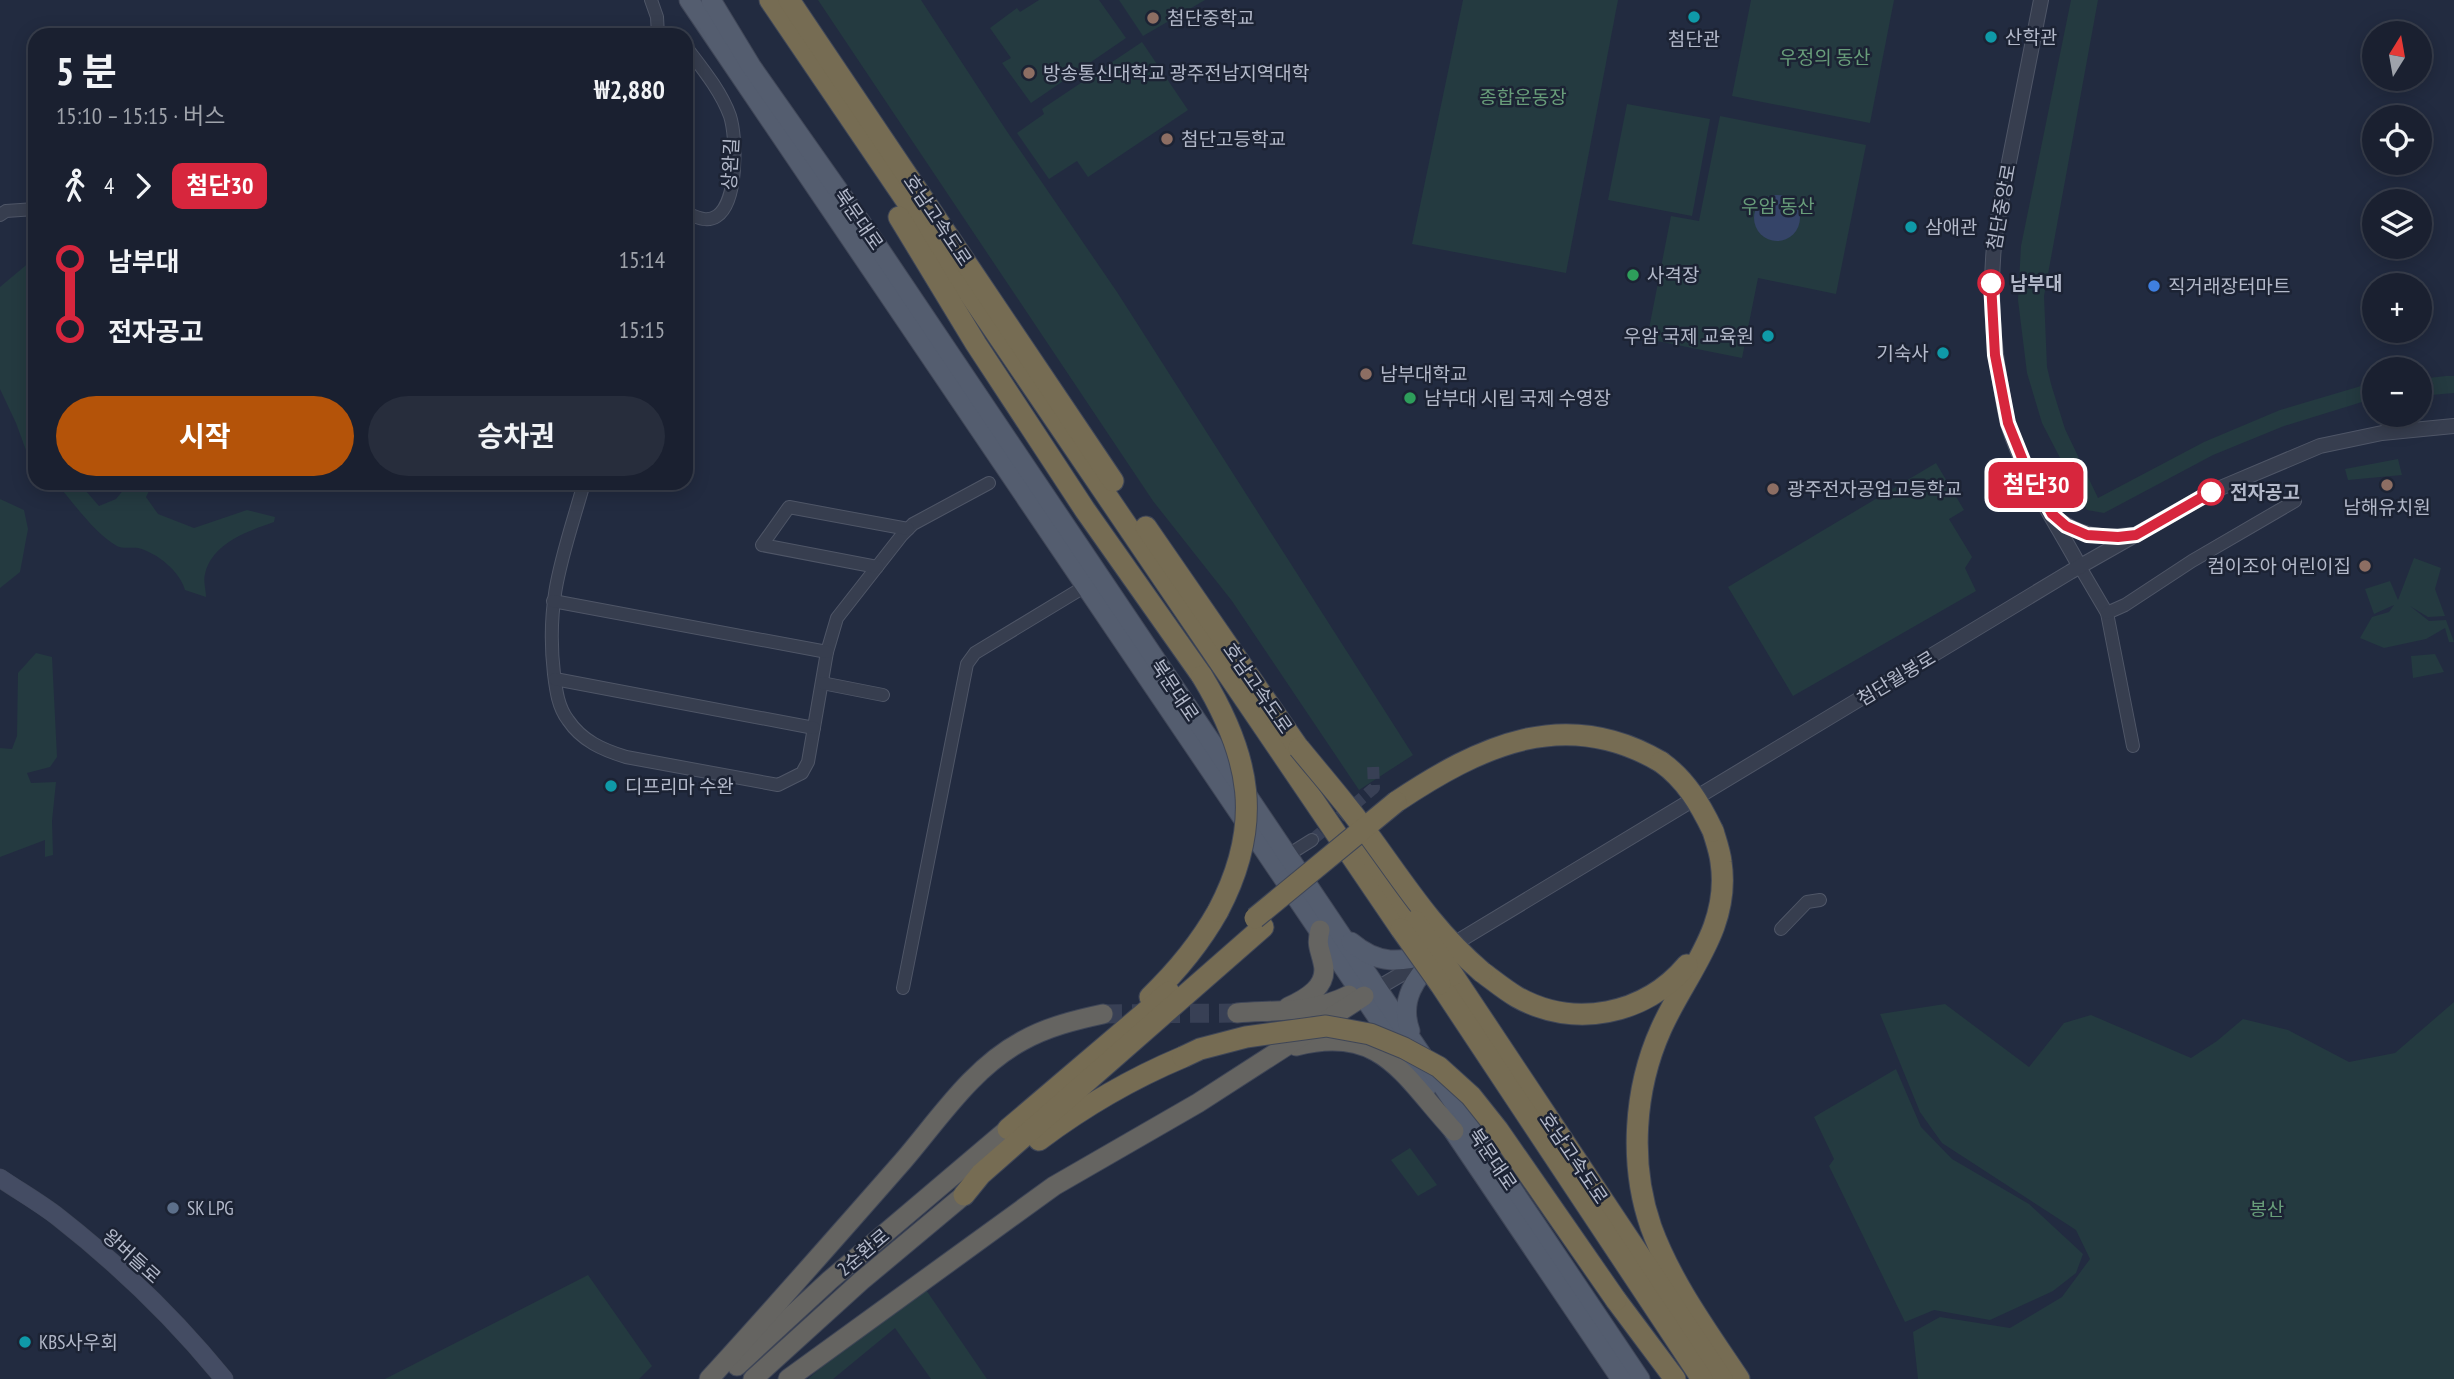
<!DOCTYPE html>
<html lang="ko">
<head>
<meta charset="utf-8">
<style>
  :root { --surface:#1a2030; --page:#272d3c; --text:#f1f3f6; --muted:#9fa3ab; --line:#383e4c; --accent:#b45309 }
  body { margin:0; font-family:"PT Sans Narrow","Noto Sans KR",sans-serif; background:var(--page); color:var(--text); height:100vh; display:flex; flex-direction:column; font-size:26px; white-space:nowrap }
  * { box-sizing:border-box; margin:0 }
  p { font-size:23px; color:var(--muted) }
  .icon { flex:none; width:38px; height:38px; fill:none; stroke:currentColor; stroke-width:2; stroke-linecap:round; stroke-linejoin:round }
  .map { position:relative; flex:1; overflow:hidden }
  .drawer { position:absolute; left:28px; top:28px; width:665px; height:462px; display:flex; flex-direction:column; background:var(--surface); border-radius:21px; box-shadow:0 4px 18px #0003,0 0 0 2px var(--line) }
  .drawer>* { flex:none }
  .badge { padding:0 14px; border-radius:10px; font-size:24px; line-height:46px }
  .needle { width:46px; rotate:11deg }
  .controls { position:absolute; left:2362px; top:21px; display:grid; gap:14px }
  .controls a { display:grid; place-items:center; width:70px; height:70px; border-radius:50%; background:var(--surface); box-shadow:0 4px 18px #0003,0 0 0 2px var(--line); font-size:35px }
  .map>.badge { position:absolute; translate:-50% -50%; box-shadow:0 0 0 4px #fff }
  .legs { display:flex; align-items:center; gap:10px; height:77px; padding:0 28px; font-size:23px }
  .legs p { margin-inline-start:auto }
  .summary { display:flex; align-items:center; justify-content:space-between; height:119px; padding:0 28px }
  h1 { font-size:38px; font-weight:700; line-height:52px }
  .primary-button { display:flex; gap:14px; margin-top:auto; padding:14px 28px }
  .primary-button a { flex:1; height:80px; border-radius:42px; background:var(--accent); color:#fff; font-size:28px; font-weight:700; line-height:80px; text-align:center }
  .primary-button a+a { background:var(--page); color:var(--text) }
  ul { padding:0 28px; list-style:none }
  li { display:flex; align-items:center; gap:24px; height:70px; font-size:26px }
  li i { display:grid; place-items:center; width:10px; height:100%; margin:0 9px; background:currentColor }
  li i::after { content:''; width:18px; height:18px; margin:-9px; border:5px solid; border-radius:50%; background:var(--surface) }
  li p { margin-inline-start:auto }
  li:first-child i { background:linear-gradient(#0000 50%,currentColor 0) }
  li:last-child i { background:linear-gradient(currentColor 50%,#0000 0) }
  .map>svg:first-child { display:block }
  .green { fill:#243a40 }
  .water { fill:#354468 }
  .lines { fill:none; stroke-linecap:round; stroke-linejoin:round }
  .minor-tunnel { stroke:#384055; stroke-width:12; stroke-dasharray:12 6; stroke-linecap:butt }
  .trunk-tunnel { stroke:#384055; stroke-width:19; stroke-dasharray:19 10; stroke-linecap:butt }
  .minor-casing { stroke:#4f5667; stroke-width:14 }
  .tertiary-casing { stroke:#4f5667; stroke-width:16 }
  .secondary-casing { stroke:#404758; stroke-width:19 }
  .primary-casing { stroke:#404758; stroke-width:21 }
  .trunk-casing { stroke:#3f4657; stroke-width:21 }
  .motorway-casing { stroke:#3f4657; stroke-width:23 }
  .minor { stroke:#373e4f; stroke-width:12 }
  .tertiary { stroke:#373e4f; stroke-width:14 }
  .secondary { stroke:#444c63; stroke-width:18 }
  .primary { stroke:#545d6f; stroke-width:19 }
  .trunk { stroke:#656461; stroke-width:19 }
  .motorway { stroke:#766c53; stroke-width:21 }
  .motorway-bridge-casing { stroke:#3f4657; stroke-width:23; stroke-linecap:butt }
  .motorway-bridge { stroke:#766c53; stroke-width:21 }
  .line-1-casing { stroke:#fff; stroke-width:16 }
  .line-1 { stroke:#d7263d; stroke-width:10 }
  .culture-dot { fill:#0f9aa8; stroke:#1c2334; stroke-width:2.5 }
  .education-dot { fill:#8d6e63; stroke:#1c2334; stroke-width:2.5 }
  .leisure-dot { fill:#2e9e5b; stroke:#1c2334; stroke-width:2.5 }
  .stop-1-dot { fill:#fff; stroke:#d7263d; stroke-width:3.5 }
  .shop-dot { fill:#3f7fe0; stroke:#1c2334; stroke-width:2.5 }
  .service-dot { fill:#5c6f8a; stroke:#1c2334; stroke-width:2.5 }
  .labels { text-anchor:middle; stroke-width:5; stroke-linejoin:round; paint-order:stroke }
  .poi-label { font-size:19px; fill:#b3b9ca; stroke:#1c2334; text-anchor:start }
  .park-label { font-size:19px; fill:#689d7a; stroke:#1c2334 }
  .street-label { font-size:19px; fill:#b3b9ca; stroke:#1c2334 }
  .stop-label { font-size:19px; font-weight:bold; fill:#b3b9ca; stroke:#1c2334; text-anchor:start }
</style>
</head>
<body>
<div class="map">
<svg width="2454" height="1379" viewBox="0 0 2454 1379">
  <rect width="100%" height="100%" fill="#222b40"/>
  <g class="green">
    <polygon points="818,0 921,0 1006,130 1117,292 1413,755 1359,790 1232,601 1153,501"/>
    <polygon points="1039,0 1099,0 1126,38 1031,103 1002,63 1011,58 990,28 1017,8 1020,12"/>
    <polygon points="1119,0 1205,0 1143,36"/>
    <polygon points="1463,0 1618,0 1566,273 1412,244"/>
    <polygon points="1751,0 1894,0 1870,123 1732,96"/>
    <polygon points="2071,0 2098,0 2044,296 2047,367 2051,384 2065,429 2098,498 2204,442 2280,410 2361,386 2375,385 2375,401 2362,402 2284,426 2213,455 2104,513 2087,510 2042,423 2027,373 2018,300 2021,246"/>
    <polygon points="1142,42 1188,110 1088,177 1077,161 1049,179 1017,133 1044,114 1042,109"/>
    <polygon points="1627,104 1710,119 1692,216 1608,200"/>
    <polygon points="1720,116 1866,145 1836,294 1758,278 1742,358 1647,339 1671,216 1699,221"/>
    <polygon points="35,252 35,289 33,294 35,297 35,461 27,453 16,423 0,389 0,287 31,261"/>
    <polygon points="2446,376 2454,376 2454,393 2420,396 2420,379"/>
    <polygon points="2398,459 2402,475 2348,480 2345,469"/>
    <polygon points="1936,463 1964,510 1949,519 1972,557 1965,568 1976,591 1793,696 1728,587"/>
    <path d="M56 483H79L99 506 116 499 129 483H153L146 497 158 514 194 528 247 510 275 517 274 522C248 531 212 543 205 574 203 581 206 590 206 597L185 590C180 572 158 553 138 548 131 547 123 549 117 546 93 532 74 503 56 483Z"/>
    <polygon points="0,499 24,510 28,529 20,572 0,588"/>
    <polygon points="2414,558 2441,568 2435,589 2445,616 2428,617 2410,606 2429,621 2446,620 2454,642 2449,642 2445,628 2426,639 2384,648 2360,638 2372,617 2389,612 2394,605 2374,614 2365,589 2390,581 2398,600"/>
    <polygon points="36,653 52,657 57,757 50,767 27,773 31,783 56,782 52,821 53,855 45,857 45,840 0,857 0,748 12,749 17,736 18,673"/>
    <polygon points="2435,654 2444,672 2413,678 2411,656"/>
    <polygon points="2454,1002 2454,1379 1918,1379 1913,1332 1940,1317 2010,1328 2062,1297 2090,1259 2076,1230 1942,1143 1920,1112 1880,1014 1945,1004 2029,1067 2064,1023 2091,1015 2191,1058 2217,1041 2243,1019 2288,1030 2349,1062 2395,1053"/>
    <polygon points="1896,1069 1921,1127 1952,1159 2029,1204 2083,1254 2076,1273 2053,1291 1990,1320 1934,1310 1905,1322 1829,1166 1834,1159 1814,1117"/>
    <polygon points="1410,1148 1437,1185 1418,1196 1391,1160"/>
    <polygon points="588,1275 652,1366 639,1379 385,1379"/>
    <polygon points="924,1287 987,1379 931,1379 895,1328 833,1379 808,1379 849,1342"/>
  </g>
  <circle class="water" cx="1777" cy="218" r="23"/>
  <g class="lines">
    <polyline class="minor-tunnel" points="1312,840 1374,788 1373,764"/>
    <polyline class="trunk-tunnel" points="1103,1014 1237,1013"/>
    <defs>
      <g id="minor">
        <polyline points="651,0 657,17 658,35"/>
        <path d="M686 47C702 68 721 91 730 116 737 138 738 202 717 216 707 223 696 217 686 213"/>
        <polyline points="0,215 6,211 35,209"/>
        <path d="M584 483C564 554 545 597 554 674 556 690 558 707 568 720 582 741 603 750 626 757L778 785 802 773 808 762 827 652 837 618 902 535 913 524 989 483"/>
        <polyline points="877,567 762,545 789,507 908,529"/>
        <polyline points="2080,567 2107,613 2133,746"/>
        <polyline points="553,601 827,652"/>
        <polyline points="2107,613 2125,605 2192,561 2295,501"/>
        <polyline points="555,679 814,728"/>
        <polyline points="822,683 883,695"/>
        <polyline points="1288,855 1312,840"/>
        <polyline points="1781,929 1807,902 1820,900"/>
        <polyline points="903,988 967,664 975,653 1084,587"/>
      </g>
      <g id="tertiary">
        <path d="M2041 0 1996 228C1989 282 1991 333 2001 387 2003 399 2005 412 2008 424 2023 474 2055 521 2080 567"/>
        <path d="M2055 517C2078 536 2102 539 2131 535"/>
        <polyline points="1447,948 2070,572 2211,492 2320,446 2382,433 2454,426"/>
        <polyline points="1371,992 1429,958"/>
      </g>
      <path id="secondary" d="M0 1178C19 1191 40 1203 58 1217 118 1264 176 1320 224 1379"/>
      <g id="primary">
        <polyline points="689,0 1426,1089"/>
        <polyline points="711,0 751,66 874,241 1640,1379"/>
        <path d="M1351 942C1378 965 1400 963 1433 953"/>
        <path d="M1410 1031C1399 1000 1415 978 1437 956"/>
        <polyline points="1444,1117 1621,1379"/>
      </g>
      <g id="trunk">
        <path d="M1288 1007C1306 999 1329 986 1323 963 1320 948 1316 946 1320 930"/>
        <path d="M1237 1013C1275 1010 1314 1013 1349 995"/>
        <path d="M1296 1046C1382 1024 1403 1076 1454 1131"/>
        <polyline points="737,1366 830,1280 1008,1129"/>
        <path d="M709 1379C775 1307 839 1234 903 1161 939 1119 972 1068 1022 1041 1047 1027 1075 1020 1103 1014"/>
        <polyline points="753,1379 861,1281 964,1195"/>
        <polyline points="788,1379 1054,1186 1198,1103 1364,996"/>
      </g>
      <g id="motorway">
        <path d="M770 0C978 311 1189 620 1401 929"/>
        <polyline points="789,0 1113,481"/>
        <polyline points="899,217 976,344 1085,510 1202,676"/>
        <polyline points="1146,527 1309,763"/>
        <path d="M1396 802C1480 746 1565 705 1661 762"/>
        <path d="M1713 831C1716 841 1720 852 1721 862 1731 928 1686 973 1661 1029 1634 1089 1629 1164 1651 1227 1671 1282 1707 1331 1739 1379"/>
        <polyline points="1364,845 1415,921"/>
        <path d="M1482 972C1493 980 1505 990 1517 997 1574 1029 1645 1015 1687 965"/>
        <polyline points="1453,975 1722,1379"/>
        <polyline points="1440,984 1702,1379"/>
        <path d="M1150 997C1177 971 1200 943 1218 911"/>
        <polyline points="1008,1129 1169,992"/>
        <path d="M1039 1140C1083 1107 1133 1078 1183 1057"/>
        <polyline points="964,1195 981,1174 1263,927"/>
        <polyline points="1616,1300 1675,1379"/>
      </g>
    </defs>
    <use href="#minor" class="minor-casing"/>
    <use href="#tertiary" class="tertiary-casing"/>
    <use href="#secondary" class="secondary-casing"/>
    <use href="#primary" class="primary-casing"/>
    <use href="#trunk" class="trunk-casing"/>
    <use href="#motorway" class="motorway-casing"/>
    <use href="#minor" class="minor"/>
    <use href="#tertiary" class="tertiary"/>
    <use href="#secondary" class="secondary"/>
    <use href="#primary" class="primary"/>
    <use href="#trunk" class="trunk"/>
    <use href="#motorway" class="motorway"/>
    <defs>
      <g id="motorway-bridge">
        <path d="M1202 676C1251 757 1264 824 1218 911"/>
        <path d="M1299 748C1317 770 1336 792 1353 814 1397 871 1426 924 1482 972"/>
        <path d="M1661 762C1686 780 1700 804 1713 831"/>
        <polyline points="1255,918 1396,802"/>
        <polyline points="1415,921 1453,975"/>
        <polyline points="1401,929 1440,984"/>
        <polyline points="1183,1057 1200,1049 1246,1037 1326,1026 1370,1034 1404,1048 1439,1067 1471,1096 1498,1130 1616,1300"/>
      </g>
    </defs>
    <use href="#motorway-bridge" class="motorway-bridge-casing"/>
    <use href="#motorway-bridge" class="motorway-bridge"/>
  </g>
  <g class="lines">
    <defs>
      <polyline id="line-1" points="1991,283 1995,355 2008,423 2024,463 2052,514 2066,526 2087,535 2118,537 2136,535 2211,492"/>
    </defs>
    <use href="#line-1" class="line-1-casing"/>
    <use href="#line-1" class="line-1"/>
  </g>
  <g class="culture-dot">
    <circle cx="1694" cy="17" r="7"/>
    <circle cx="1991" cy="37" r="7"/>
    <circle cx="1911" cy="227" r="7"/>
    <circle cx="1768" cy="336" r="7"/>
    <circle cx="1943" cy="353" r="7"/>
    <circle cx="611" cy="786" r="7"/>
    <circle cx="25" cy="1342" r="7"/>
  </g>
  <g class="education-dot">
    <circle cx="1153" cy="18" r="7"/>
    <circle cx="1029" cy="73" r="7"/>
    <circle cx="1167" cy="139" r="7"/>
    <circle cx="1366" cy="374" r="7"/>
    <circle cx="2387" cy="485" r="7"/>
    <circle cx="1773" cy="489" r="7"/>
    <circle cx="2365" cy="566" r="7"/>
  </g>
  <g class="leisure-dot">
    <circle cx="1633" cy="275" r="7"/>
    <circle cx="1410" cy="398" r="7"/>
  </g>
  <g class="stop-1-dot">
    <circle cx="1991" cy="283" r="12"/>
    <circle cx="2211" cy="492" r="12"/>
  </g>
  <circle class="shop-dot" cx="2154" cy="286" r="7"/>
  <circle class="service-dot" cx="173" cy="1208" r="7"/>
  <g class="labels">
    <g class="poi-label">
      <text x="1167" y="25">첨단중학교</text>
      <text x="2005" y="44">산학관</text>
      <text x="1694" y="46" text-anchor="middle">첨단관</text>
      <text x="1043" y="80">방송통신대학교 광주전남지역대학</text>
      <text x="1181" y="146">첨단고등학교</text>
      <text x="1925" y="234">삼애관</text>
      <text x="1647" y="282">사격장</text>
      <text x="2168" y="293">직거래장터마트</text>
      <text x="1754" y="343" text-anchor="end">우암 국제 교육원</text>
      <text x="1929" y="360" text-anchor="end">기숙사</text>
      <text x="1380" y="381">남부대학교</text>
      <text x="1424" y="405">남부대 시립 국제 수영장</text>
      <text x="1787" y="496">광주전자공업고등학교</text>
      <text x="2387" y="514" text-anchor="middle">남해유치원</text>
      <text x="2351" y="573" text-anchor="end">컴이조아 어린이집</text>
      <text x="625" y="793">디프리마 수완</text>
      <text x="187" y="1215">SK LPG</text>
      <text x="39" y="1349">KBS사우회</text>
    </g>
    <g class="park-label">
      <text x="1825" y="64">우정의 동산</text>
      <text x="1523" y="104">종합운동장</text>
      <text x="1778" y="213">우암 동산</text>
      <text x="2267" y="1216">봉산</text>
    </g>
    <g class="street-label">
      <text transform="translate(730 164) rotate(-87)" y="7">상완길</text>
      <text transform="translate(2001 207) rotate(-80)" y="7">첨단중앙로</text>
      <text transform="translate(859 219) rotate(55)" y="7">북문대로</text>
      <text transform="translate(938 220) rotate(56)" y="7">호남고속도로</text>
      <text transform="translate(1896 678) rotate(-31)" y="7">첨단월봉로</text>
      <text transform="translate(1258 688) rotate(55)" y="7">호남고속도로</text>
      <text transform="translate(1175 690) rotate(56)" y="7">북문대로</text>
      <text transform="translate(1574 1158) rotate(56)" y="7">호남고속도로</text>
      <text transform="translate(1493 1159) rotate(56)" y="7">북문대로</text>
      <text transform="translate(863 1252) rotate(-40)" y="7">2순환로</text>
      <text transform="translate(132 1256) rotate(42)" y="7">왕버들로</text>
    </g>
    <g class="stop-label">
      <text x="2010" y="290">남부대</text>
      <text x="2230" y="499">전자공고</text>
    </g>
  </g>
</svg>
<div class="controls">
<a><svg class="needle" viewBox="-14 -14 28 28"><path d="M0-13l5 13h-10z" fill="#e53935"/><path d="M0 13l5-13h-10z" fill="#9fa3ab"/></svg></a>
<a><svg class="icon" aria-label="locate" viewBox="0 0 24 24"><circle cx="12" cy="12" r="6"/><path d="M12 2v4M12 18v4M2 12h4M18 12h4"/></svg></a>
<a><svg class="icon" aria-label="layers" viewBox="0 0 24 24"><path d="M12 4l9 5-9 5-9-5zM3 14l9 5 9-5"/></svg></a>
<a>+</a>
<a>−</a>
</div>
<b class="badge" style="left:2036px;top:485px;background:#d7263d;color:#fff">첨단30</b>
<section class="drawer">
<div class="summary"><div><h1>5 분</h1><p>15:10 – 15:15 · 버스</p></div><b>₩2,880</b></div>
<div class="legs"><svg class="icon" aria-label="walk" viewBox="0 0 24 24"><circle cx="13" cy="4" r="2"/><path d="M13 8l-2 6 4 7M11 14l-3 7M7 12l3-4h3l4 4"/></svg>4<svg class="icon" aria-label="forward" viewBox="0 0 24 24"><path d="M9 5l7 7-7 7"/></svg><b class="badge" style="background:#d7263d;color:#fff">첨단30</b></div>
<ul>
<li><i style="color:#d7263d"></i><b>남부대</b><p>15:14</p></li>
<li><i style="color:#d7263d"></i><b>전자공고</b><p>15:15</p></li>
</ul>
<div class="primary-button"><a>시작</a><a>승차권</a></div>
</section>
</div>
</body>
</html>
